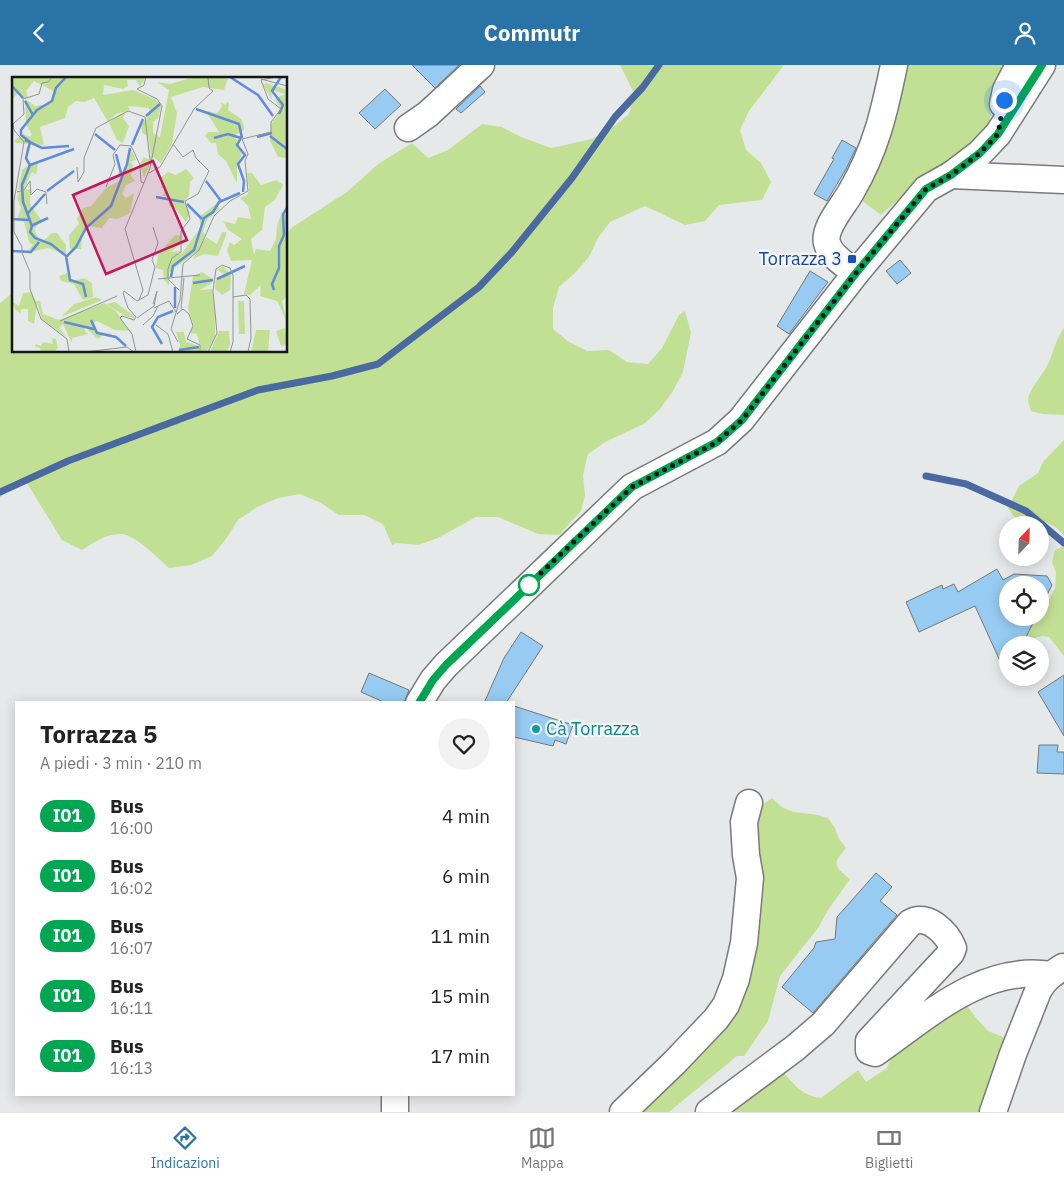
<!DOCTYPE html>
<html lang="it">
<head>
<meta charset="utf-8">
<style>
  :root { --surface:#fff; --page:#f2f2f2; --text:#222; --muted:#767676; --line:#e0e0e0; --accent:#2a73a6 }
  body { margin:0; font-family:"IBM Plex Sans",sans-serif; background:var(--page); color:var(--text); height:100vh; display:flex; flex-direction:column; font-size:19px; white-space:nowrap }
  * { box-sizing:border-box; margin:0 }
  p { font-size:16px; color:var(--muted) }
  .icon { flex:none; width:28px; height:28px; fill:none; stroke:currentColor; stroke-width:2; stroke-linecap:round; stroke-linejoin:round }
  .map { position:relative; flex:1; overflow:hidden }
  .drawer { position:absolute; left:15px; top:636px; width:500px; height:395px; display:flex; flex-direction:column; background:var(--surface); border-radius:0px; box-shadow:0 2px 12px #0003 }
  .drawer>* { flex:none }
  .badge { padding:0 10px; border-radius:16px; font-size:18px; line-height:32px }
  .needle { width:32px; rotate:23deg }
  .controls { position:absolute; left:999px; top:451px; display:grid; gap:10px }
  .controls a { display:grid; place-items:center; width:50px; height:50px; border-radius:50%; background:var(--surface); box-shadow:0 2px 12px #0003; font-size:25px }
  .you { position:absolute; width:25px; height:25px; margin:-12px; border:4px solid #fff; border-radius:50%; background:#1a73e8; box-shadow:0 0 0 8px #1a73e833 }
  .map>.badge { position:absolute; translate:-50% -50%; box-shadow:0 0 0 2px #fff }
  .round { display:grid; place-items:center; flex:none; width:52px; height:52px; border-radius:26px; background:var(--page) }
  .headline { display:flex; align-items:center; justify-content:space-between; height:85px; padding:0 25px }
  h1 { font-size:24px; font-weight:700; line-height:38px }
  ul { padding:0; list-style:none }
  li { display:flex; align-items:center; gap:15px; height:60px; padding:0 25px }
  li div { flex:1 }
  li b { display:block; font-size:19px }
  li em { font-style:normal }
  li .badge { min-width:55px; font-weight:700; text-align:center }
  header { display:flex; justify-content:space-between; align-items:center; height:65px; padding:0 25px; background:var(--accent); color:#fff; font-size:22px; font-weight:700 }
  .tabs { display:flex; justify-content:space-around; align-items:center; height:70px; border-top:1px solid var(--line); background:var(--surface); font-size:14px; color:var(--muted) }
  .tabs a { display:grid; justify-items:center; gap:2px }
  .tabs .current { color:var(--accent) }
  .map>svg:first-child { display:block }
  .green { fill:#c2e093 }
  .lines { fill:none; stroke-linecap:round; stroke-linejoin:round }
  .stream { stroke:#4a69a0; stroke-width:7 }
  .building { fill:#97cbf2; stroke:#767879 }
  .minor-casing { stroke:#787a7c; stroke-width:29 }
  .minor { stroke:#fff; stroke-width:26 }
  .line-casing { stroke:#fff; stroke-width:11 }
  .line { stroke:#00a651; stroke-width:8 }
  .walk { stroke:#151616; stroke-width:5; stroke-dasharray:0 9 }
  .transit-dot { fill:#1a4fb4; stroke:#f3f6f8; stroke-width:2 }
  .stop-dot { fill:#fff; stroke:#00a651; stroke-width:2.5 }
  .culture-dot { fill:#0f9aa8; stroke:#f3f6f8; stroke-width:2 }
  .labels { text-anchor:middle; stroke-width:4.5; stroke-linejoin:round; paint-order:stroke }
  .transit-label { font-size:18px; fill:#164399; stroke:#f3f6f8; text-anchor:end }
  .culture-label { font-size:18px; fill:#0d838f; stroke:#f3f6f8; text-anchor:start }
  .inset-river { fill:none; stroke:#618cdb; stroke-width:2.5 }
  .inset-road { fill:none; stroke:#929595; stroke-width:1 }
  .view { fill:#c2185b; fill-opacity:0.15; stroke:#c2185b; stroke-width:2.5 }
  .inset-edge { fill:none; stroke:#151616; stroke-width:2.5 }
</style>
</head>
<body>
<header><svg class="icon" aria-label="back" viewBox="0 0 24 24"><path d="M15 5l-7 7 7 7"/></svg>Commutr<svg class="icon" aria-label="person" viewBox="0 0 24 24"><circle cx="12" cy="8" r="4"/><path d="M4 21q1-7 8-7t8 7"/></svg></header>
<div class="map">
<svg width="1064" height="1047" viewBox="0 0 1064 1047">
  <rect width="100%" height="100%" fill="#e6e9ea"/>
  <g class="green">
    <path d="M620 0H784L749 46 740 65 746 85 761 98 771 117 762 135 719 140 705 156 685 160 645 141 610 157 598 173 589 192 575 208 559 222 553 243V264L569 277 587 286 609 285 627 297 648 299 662 283 679 250 685 246 691 267 683 307 673 326 660 344 644 359 605 377 588 389 583 410 585 430 581 446 559 470 538 469 498 452H476L438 473 418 480 396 478 392 480 383 459 364 450H339L321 438 300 429 278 433 257 442 238 455 226 474 212 491 191 500 169 503C159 494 135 470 122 469 107 468 93 478 82 485L62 475 25 415 0 432V238L14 227V286H286V168L294 161 347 127 378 99 412 78 428 93 448 85 482 59 502 62 521 72 551 83 592 74 612 63 629 49 634 28Z"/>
    <path d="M903 0H1013C1001 21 991 39 989 64L936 107 917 112 900 133 881 150 857 132 876 102 890 72Z"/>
    <path d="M1064 263V350L1043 349 1031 346C1030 343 1028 338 1028 335 1029 324 1041 312 1046 303 1053 291 1055 274 1064 263Z"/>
    <path d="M1064 375V471C1044 446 1032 465 1016 453 1013 451 1011 447 1008 443L1019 421 1038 408 1043 397Z"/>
    <polygon points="1064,481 1064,591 1049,572 1042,571 1028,575 1025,561 1040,552 1055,523 1056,508 1052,497 1055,485"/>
    <path d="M772 733 783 743 794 747 818 750 828 753 835 763 839 774 846 783C832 799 834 801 850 814L828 845 818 863 780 911 768 956 744 991H737L669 1047H632L727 948 756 803 758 743Z"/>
    <path d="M962 934 977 954 988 966 1013 976 987 1047H719L781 1005C793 1018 802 1031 821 1033L858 1005 866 1017 887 1003 897 977Z"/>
  </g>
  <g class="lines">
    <g class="stream">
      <polyline points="926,411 966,419 1026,446 1064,478"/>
      <polyline points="0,427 68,396 258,325 332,311 378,299 479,222 512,187 572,113 615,52 643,22 659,0"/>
    </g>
  </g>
  <g class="building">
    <polygon points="412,0 459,0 435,23"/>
    <polygon points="480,21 485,27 461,48 456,44"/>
    <polygon points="385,24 401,40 375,64 359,48"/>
    <polygon points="842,75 856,83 846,104 827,136 814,129 834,94 832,93"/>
    <polygon points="900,195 911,208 897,219 886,206"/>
    <polygon points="810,206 828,217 789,269 777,261"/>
    <polygon points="997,504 1003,515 1014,509 1047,511 1052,520 1040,544 1040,520 1008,520 1008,552 1036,552 1022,580 1008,580 1008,595 1000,596 975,541 919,567 906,537 942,520 943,524 954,519 958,527"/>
    <polygon points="521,567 543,581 506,638 484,638 504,593"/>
    <polygon points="369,608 409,625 404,638 386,638 361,627"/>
    <polygon points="1064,610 1064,671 1038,627"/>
    <polygon points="514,641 573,660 566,679 555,675 553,681 514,672"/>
    <polygon points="1039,680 1058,680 1057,687 1064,687 1064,709 1037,708"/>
    <polygon points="876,808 892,822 880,836 897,850 813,948 782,922 814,883 816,877 835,874 837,852"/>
  </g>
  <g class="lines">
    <defs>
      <g id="minor">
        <polyline points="1003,39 1006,25 1019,0"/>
        <polyline points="408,63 428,49 481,0"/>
        <polyline points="951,110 1064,115"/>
        <path d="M856 208C846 200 830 191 827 178 823 163 844 140 851 127 876 84 884 48 894 0"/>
        <polyline points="419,638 433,615 446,600 632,422 717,377 741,355 856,208 926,124 951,110 980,88 998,69 1042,0"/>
        <polyline points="395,1030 395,1047"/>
        <polyline points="623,1047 674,998 716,954 726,940 736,914 744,878 750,813 746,790 744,757 749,738"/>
        <path d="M709 1047 795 983 823 959 910 858C927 847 947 868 953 883L951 888 869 976V986L875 988C927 952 982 899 1051 910"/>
        <path d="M993 1047 1013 989 1038 926C1044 914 1052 909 1063 902"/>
      </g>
    </defs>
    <use href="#minor" class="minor-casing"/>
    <use href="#minor" class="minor"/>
  </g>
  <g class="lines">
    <defs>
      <polyline id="line" points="419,638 433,615 446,600 632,422 717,377 742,355 856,208 926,124 951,110 980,88 998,69 1042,0"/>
    </defs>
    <use href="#line" class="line-casing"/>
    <use href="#line" class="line"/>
    <polyline class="walk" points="529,520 525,523 632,422 717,377 742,355 856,208 926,124 951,110 980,88 998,69 1004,35"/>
  </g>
  <rect class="transit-dot" x="847" y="189" width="10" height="10" rx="2.5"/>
  <circle class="stop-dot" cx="529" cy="520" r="10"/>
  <circle class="culture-dot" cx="536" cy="664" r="5"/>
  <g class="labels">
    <g class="transit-label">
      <text x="842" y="200">Torrazza 3</text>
    </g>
    <g class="culture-label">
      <text x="546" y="670">Cà Torrazza</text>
    </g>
  </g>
  <g transform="translate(12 12)">
    <rect width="275" height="275" fill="#e6e9ea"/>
    <path d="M1 0H134L128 10 124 3H115L116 9 111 12 92 8 91 18 121 13 143 22 149 29 146 41 141 45V56L148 60 157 13 145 5 158 7 182 0 216 1 212 13 191 10 159 20 165 36 160 67 149 86 141 80 132 101 128 87 132 80 138 83 139 78 136 59 130 56 129 47 137 39V31L116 29 118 33 104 37 96 45 82 21 73 25 64 24 56 30 53 41 28 50 32 68 4 66 3 63 11 57 18 60 20 57 14 48 13 22 23 29 32 28 38 25 41 14 22 4 14 14 16 21 9 22 7 15 0 22ZM254 6 275 13V81L266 80 258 64 259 47 269 33 263 22 273 17 259 13 260 23 251 8ZM215 25 217 26 216 33 229 42 232 49V53L223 58 230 77 225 88V106L214 84 206 77 204 66H199L193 59 196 55H207L194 34 205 36 210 30 209 26 214 28ZM108 37H113L111 41 117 49 111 66 105 63 97 46ZM15 69H19L15 81 19 88 26 86 24 98 20 95 12 112 6 113 10 93 16 88 13 83ZM118 70 124 83 117 85 121 87 119 99 123 104 114 108 110 117 114 121 122 116 118 136 106 142 97 141 90 151 76 149 70 158 69 172H58L57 158 67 147 65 142 71 131 79 129 94 111 109 103 106 96 111 94 116 86ZM174 92 182 101 178 105 177 119 172 124 178 136 174 145 163 131 157 129V120L151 119 153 111H149L150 100 156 95 164 98ZM235 96H240L249 108 265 103 271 108 263 123 253 130 250 153 239 162 242 178 244 172 258 174 264 162 265 148 270 136 274 138 275 219 270 225 275 245 265 224 248 219 249 208 238 218 232 217 240 183 219 184 215 173 218 165 222 168 230 162 216 153 211 144 223 147 226 140 239 142 236 129 228 121 235 118 237 112ZM19 112 18 127 30 144 22 152 27 162 31 164 40 156H45L54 168V178L36 171 14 176 21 168 17 165 12 145 5 143 9 131 5 121 7 114ZM204 127 208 132 195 143 191 154 193 158 186 174 157 195V208L152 203 151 193 144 191 146 178 163 158 169 159V167L158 175 169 174 163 179 170 176 189 150 187 140ZM210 155H214V158L206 179 192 177 181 182 194 160 205 167ZM211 189 219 198 218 213 210 218 203 212 204 202 212 197 205 193ZM190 195 201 202 200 206 188 213 200 212 203 232V261L194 275H189L185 257 177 256 182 249 176 232 181 199ZM55 196 61 204 72 201 80 206 81 220 71 223 62 207 49 204 47 199ZM19 215 24 224H28L31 237 47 243 92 226 104 234 117 254 103 253 85 244 82 246 85 254 100 257 98 260 91 258 86 262 74 251 72 253 76 257 60 261V266L51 247 47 251 55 260 30 243 25 226 22 247 16 244V232H9V237L3 232 0 225 7 229 11 216ZM84 220 90 223 49 240 62 227ZM226 224H232L233 257H227ZM103 225 122 239 123 241 115 240 94 227ZM273 251 275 268 269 269 264 254ZM244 253H258L256 275H239ZM207 254H217L218 267 215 275H198ZM164 255H172L174 265 187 269V275H166L168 268ZM40 261 44 262 46 271 42 275H29L28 271 22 269 24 267 29 269 31 265 41 267Z" fill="#c2e093"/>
    <path class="inset-river" d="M54 0 44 11 40 24 25 33 9 53V58L18 65 14 81 18 88 10 108 11 125 20 149 18 155 23 161 39 167 54 179 58 203 71 207 74 220M218 0 246 18 261 39M0 9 11 21M13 24 21 38M184 32 227 47 230 61M267 37 271 28 260 14 269 0M134 39 148 27M83 57 103 73M258 59 275 72M245 60 260 56M202 61 216 57 229 61M229 61 225 68 233 78 226 87 232 104 231 115M13 63 30 71 57 69M120 68 131 42M104 77 109 96M18 88 62 72M194 104 209 124M35 114 62 94M144 120 172 125M175 127 190 142M16 136 33 117M0 142 17 143M21 148 36 141M0 174 19 175 27 165M54 180 64 170 74 151 99 129 115 87 118 71M159 200 161 189 182 173 192 141 201 135 207 125 228 116M205 202 233 189M181 206 201 203M163 210V231M262 213 260 207 267 191V169L272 158 271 137 275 131M79 243 85 256 104 260 114 269M52 245 82 252M150 267 140 250 146 240 161 234M167 273 187 270"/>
    <path class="inset-road" d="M40 0 36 5 30 6 27 17 11 22 12 37 1 47 2 53 12 65 2 124V155L10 170V176L18 195V212L29 242 55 262 57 275M249 2 275 9M161 67 171 80 181 73 184 81 197 94 186 117 173 124 178 142 169 154V175L160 181 156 192V202L167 213M65 90 66 105 72 95V81L84 51 116 34 133 40 138 83M137 96 148 90 182 32 201 14 197 11 196 0M94 110 103 87 101 78 108 68 119 69 122 75 128 88 129 105 132 106M5 115 12 113 18 104 19 118 25 112 34 115 35 127M146 202 188 198M221 220 234 218 238 222 239 261 236 275M127 223 131 213 113 152 138 91 150 29 145 22 125 12 132 8 134 0M146 229 157 224 164 235M169 232 172 201M165 237 171 232 177 237 181 249 175 262 188 268V275M125 241 142 229 145 214 141 227M48 244 105 219M131 248 141 239 146 229 142 231M144 248 156 257 161 275M166 265 159 252 168 223 171 187 187 173 202 139 218 124 236 114 233 84 236 77 230 62 259 55V45L269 32 256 22 249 3 264 0M73 275 115 270 122 275M124 275 120 257 108 241 110 239 122 243 124 240 116 231 111 216 112 214 125 224 136 218 143 190 140 183 146 166 141 150M196 275 205 256 201 214 204 192 210 188 218 191 221 198V265L218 275"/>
    <path class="view" d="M141 84 175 163 94 197 61 118Z"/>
    <rect width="275" height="275" class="inset-edge"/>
  </g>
</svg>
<div class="controls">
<a><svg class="needle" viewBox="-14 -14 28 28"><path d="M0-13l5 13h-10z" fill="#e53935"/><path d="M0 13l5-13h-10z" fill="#767676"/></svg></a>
<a><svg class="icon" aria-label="locate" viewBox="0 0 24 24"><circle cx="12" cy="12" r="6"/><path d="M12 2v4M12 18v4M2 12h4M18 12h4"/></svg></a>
<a><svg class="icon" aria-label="layers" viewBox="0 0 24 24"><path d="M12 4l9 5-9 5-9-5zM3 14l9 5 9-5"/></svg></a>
</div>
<div class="you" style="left:1004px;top:35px"></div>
<section class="drawer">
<div class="headline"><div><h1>Torrazza 5</h1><p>A piedi · 3 min · 210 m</p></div><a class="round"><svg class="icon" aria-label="heart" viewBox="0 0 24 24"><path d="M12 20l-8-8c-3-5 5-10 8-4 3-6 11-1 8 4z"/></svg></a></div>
<ul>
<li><span class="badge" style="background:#00a651;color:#fff">I01</span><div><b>Bus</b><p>16:00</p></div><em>4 min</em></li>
<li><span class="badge" style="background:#00a651;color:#fff">I01</span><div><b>Bus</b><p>16:02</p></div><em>6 min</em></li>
<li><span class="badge" style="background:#00a651;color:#fff">I01</span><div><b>Bus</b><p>16:07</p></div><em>11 min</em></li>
<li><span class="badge" style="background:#00a651;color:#fff">I01</span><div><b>Bus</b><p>16:11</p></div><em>15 min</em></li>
<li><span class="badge" style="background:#00a651;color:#fff">I01</span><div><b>Bus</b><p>16:13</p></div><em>17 min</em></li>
</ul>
</section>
</div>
<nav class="tabs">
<a class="current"><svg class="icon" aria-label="directions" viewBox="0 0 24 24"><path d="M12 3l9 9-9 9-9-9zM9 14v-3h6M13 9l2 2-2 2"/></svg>Indicazioni</a>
<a><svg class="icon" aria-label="map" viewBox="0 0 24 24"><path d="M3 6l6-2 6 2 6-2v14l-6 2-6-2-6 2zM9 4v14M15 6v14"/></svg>Mappa</a>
<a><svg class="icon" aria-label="tickets" viewBox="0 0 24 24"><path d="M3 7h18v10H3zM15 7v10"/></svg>Biglietti</a>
</nav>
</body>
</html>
